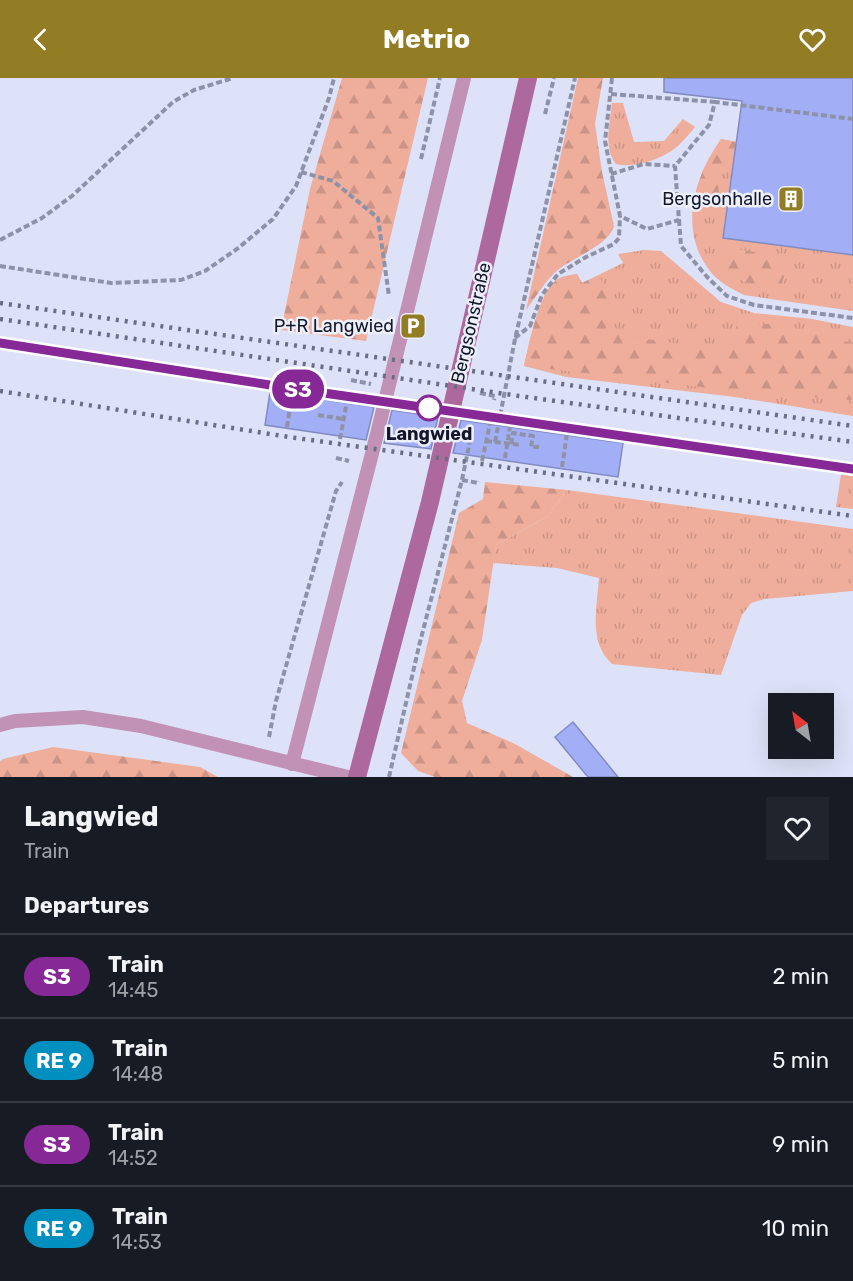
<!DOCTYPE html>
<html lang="en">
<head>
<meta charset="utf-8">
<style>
  :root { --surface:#171b24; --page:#20242c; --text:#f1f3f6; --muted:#9ea1a6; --line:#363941; --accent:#927d24 }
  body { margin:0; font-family:Rubik,sans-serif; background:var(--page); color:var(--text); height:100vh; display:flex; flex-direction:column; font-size:22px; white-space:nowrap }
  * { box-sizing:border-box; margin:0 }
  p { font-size:20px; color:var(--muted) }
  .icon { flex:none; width:33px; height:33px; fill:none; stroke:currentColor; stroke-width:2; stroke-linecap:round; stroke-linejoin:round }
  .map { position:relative; height:699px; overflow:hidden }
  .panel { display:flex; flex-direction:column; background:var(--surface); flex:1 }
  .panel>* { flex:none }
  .badge { padding:0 12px; border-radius:20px; font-size:21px; line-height:39px }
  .needle { width:39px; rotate:329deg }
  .controls { position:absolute; left:768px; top:615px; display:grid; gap:12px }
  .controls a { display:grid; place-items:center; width:66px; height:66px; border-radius:0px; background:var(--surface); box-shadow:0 6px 24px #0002; font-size:30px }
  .map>.badge { position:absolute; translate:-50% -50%; box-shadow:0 0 0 3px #fff }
  h2 { padding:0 24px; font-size:22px; line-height:54px }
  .round { display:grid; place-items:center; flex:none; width:63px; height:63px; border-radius:0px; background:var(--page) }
  .head { display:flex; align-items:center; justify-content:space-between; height:102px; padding:0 24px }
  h1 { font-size:28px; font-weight:700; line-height:45px }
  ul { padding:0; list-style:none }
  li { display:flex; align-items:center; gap:18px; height:84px; padding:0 24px; border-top:2px solid var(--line) }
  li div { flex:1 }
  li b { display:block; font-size:22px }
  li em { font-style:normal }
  li .badge { min-width:66px; font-weight:700; text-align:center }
  header { display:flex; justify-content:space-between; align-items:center; height:78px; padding:0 24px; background:var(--accent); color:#fff; font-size:27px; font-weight:700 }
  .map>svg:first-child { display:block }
  .grass { fill:url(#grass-tufts) }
  .forest { fill:url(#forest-firs) }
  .building { fill:#a2aff6; stroke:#828bbf; stroke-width:1.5 }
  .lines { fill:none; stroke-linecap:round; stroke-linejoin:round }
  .path { stroke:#8e92a8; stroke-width:4; stroke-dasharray:6 3; stroke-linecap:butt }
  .lane { stroke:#c192b5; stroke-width:14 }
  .secondary { stroke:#ad699e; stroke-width:18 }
  .rail { stroke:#6b6e83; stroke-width:4.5; stroke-dasharray:3 6; stroke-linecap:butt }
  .line-casing { stroke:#fff; stroke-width:14 }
  .line { stroke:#862996; stroke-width:9 }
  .stop-dot { fill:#fff; stroke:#862996; stroke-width:3 }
  .labels { text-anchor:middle; stroke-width:5; stroke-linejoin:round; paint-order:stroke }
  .poi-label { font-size:18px; fill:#14172b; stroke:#edeffb; text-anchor:end }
  .street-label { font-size:18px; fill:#14172b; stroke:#edeffb }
  .stop-label { font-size:18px; font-weight:bold; fill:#14172b; stroke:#edeffb }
</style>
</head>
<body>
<header><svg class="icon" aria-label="back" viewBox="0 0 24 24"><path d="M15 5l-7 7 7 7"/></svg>Metrio<svg class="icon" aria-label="heart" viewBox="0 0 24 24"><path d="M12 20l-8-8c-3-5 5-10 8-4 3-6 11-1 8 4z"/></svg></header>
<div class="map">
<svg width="853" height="699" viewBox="0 0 853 699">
  <defs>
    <pattern id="grass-tufts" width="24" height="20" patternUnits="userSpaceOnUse" patternTransform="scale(1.5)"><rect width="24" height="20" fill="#efad9b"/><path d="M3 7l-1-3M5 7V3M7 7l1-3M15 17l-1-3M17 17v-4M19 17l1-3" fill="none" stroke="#cc9486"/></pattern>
    <pattern id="forest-firs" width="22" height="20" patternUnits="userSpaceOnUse" patternTransform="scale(1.5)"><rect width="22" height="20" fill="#efad9b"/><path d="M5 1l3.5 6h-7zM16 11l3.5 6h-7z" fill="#cc9486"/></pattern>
  </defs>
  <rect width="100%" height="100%" fill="#dde2f8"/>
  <g class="grass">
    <path d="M612 25H623L634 64 664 63 683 41 695 49C690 55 685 61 679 67 665 80 635 91 616 86 603 70 610 43 612 25Z"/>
    <path d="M721 61 736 64 723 159 853 177V233L744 217C732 211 718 204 710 193 678 152 694 99 721 61Z"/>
    <path d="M644 172 661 173 721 224 754 235 812 241 853 249V338L735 319 566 299 524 288C529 267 539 213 558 201 563 198 571 197 577 196L582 205 623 185 618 176Z"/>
    <polygon points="841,396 853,398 853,431 836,429"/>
    <path d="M567 412 853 451V513L765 521 751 525 742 537 721 597 612 586C588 564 597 530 599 500L557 490 493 485 496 467 548 438Z"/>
  </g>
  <g class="forest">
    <polygon points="342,0 428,0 366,263 281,252 310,111"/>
    <path d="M578 0H603L595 46 602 94 614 148C610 166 573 180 559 191 546 201 536 219 526 232Z"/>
    <polygon points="721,61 736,64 733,82 718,98 719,117 704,121 696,113 703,92"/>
    <polygon points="723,172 741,172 777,177 787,191 779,212 751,206 722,195 720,183"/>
    <path d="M577 196 582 205 599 197 609 218 614 256 691 268 731 267 737 247 767 246 853 265V322L735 313 524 288C529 267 539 213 558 201 563 198 571 197 577 196Z"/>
    <polygon points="485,404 567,412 548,438 496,467 482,562 462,623 467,645 515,666 573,699 435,699 418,693 401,675 459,435 483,421"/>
    <polygon points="53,669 200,689 218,699 0,699 0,683 3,681"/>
  </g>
  <g class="building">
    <polygon points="664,0 853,0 853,177 723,160 742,23 664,14"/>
    <polygon points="270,314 374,329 366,362 265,347"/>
    <polygon points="392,332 438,339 431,371 384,365"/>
    <polygon points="461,342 623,365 618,399 453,375"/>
    <polygon points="573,644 618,699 588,699 555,659"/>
  </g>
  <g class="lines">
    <g class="path">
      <polyline points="612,0 605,63 620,138 647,151 679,142 675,88 709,47 715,24 853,41"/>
      <polyline points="611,16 715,24"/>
      <polyline points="545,36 554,0"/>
      <polyline points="421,81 440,0"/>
      <polyline points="301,94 333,103 378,140 389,218"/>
      <polyline points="611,96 644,86 675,88"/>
      <polyline points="679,142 681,168 708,200 727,218 754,227 853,240"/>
      <polyline points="0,162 42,140 72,118 173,24 194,12 233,0"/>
      <polyline points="0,188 111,205 181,202 205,193 237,171 273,141 296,108 329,20 334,0"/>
      <polyline points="515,260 530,248 542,217 558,196 586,179 614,166 619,160 620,138"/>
      <polyline points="351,302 371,306"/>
      <polyline points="480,315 495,318 494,322"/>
      <polyline points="318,337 344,341"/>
      <polyline points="287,349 292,317"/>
      <polyline points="340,361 347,323"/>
      <polyline points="486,363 521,367"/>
      <polyline points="495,364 515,261 575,0"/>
      <polyline points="511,366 513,355 533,358 531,369 539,369"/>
      <polyline points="336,380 349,383"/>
      <polyline points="505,380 510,348"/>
      <polyline points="482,383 491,341"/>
      <polyline points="562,389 567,356"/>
      <polyline points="462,402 478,405 478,403"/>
      <polyline points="269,659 276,623 336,413 342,404"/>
      <polyline points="389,699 419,568 462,402 471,358"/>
    </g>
    <g class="lane">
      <polyline points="0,647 15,643 83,639 141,648 348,699"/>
      <polyline points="292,686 377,356 464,0"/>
    </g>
    <polyline class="secondary" points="357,699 430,424 528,0"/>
    <g class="rail">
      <polyline points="0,225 853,348"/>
      <polyline points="0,241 519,318 853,364"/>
      <polyline points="0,266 296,311 853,391"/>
      <polyline points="0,313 289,359 853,438"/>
    </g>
  </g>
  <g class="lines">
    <defs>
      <polyline id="line" points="0,265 296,311 853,391"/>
    </defs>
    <use href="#line" class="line-casing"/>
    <use href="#line" class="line"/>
  </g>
  <defs>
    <symbol id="building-square" viewBox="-11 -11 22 22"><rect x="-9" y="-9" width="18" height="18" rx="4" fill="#927d24" stroke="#edeffb"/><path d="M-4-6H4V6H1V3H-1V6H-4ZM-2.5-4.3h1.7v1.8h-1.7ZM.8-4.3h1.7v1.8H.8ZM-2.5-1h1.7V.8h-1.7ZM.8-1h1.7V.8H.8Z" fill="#fff"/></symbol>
    <symbol id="parking-square" viewBox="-11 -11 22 22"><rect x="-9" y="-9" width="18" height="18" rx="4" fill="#927d24" stroke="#edeffb"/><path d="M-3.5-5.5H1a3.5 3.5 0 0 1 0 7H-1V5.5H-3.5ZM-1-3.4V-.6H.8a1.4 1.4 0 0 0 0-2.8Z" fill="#fff"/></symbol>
  </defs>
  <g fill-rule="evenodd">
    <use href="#building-square" x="776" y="106" width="30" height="30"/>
    <use href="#parking-square" x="398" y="233" width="30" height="30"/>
  </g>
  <circle class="stop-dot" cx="429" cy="330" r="12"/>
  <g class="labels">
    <g class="poi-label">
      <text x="772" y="127">Bergsonhalle</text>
      <text x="394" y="254">P+R Langwied</text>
    </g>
    <g class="street-label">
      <text transform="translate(471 245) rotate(-77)" y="6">Bergsonstraße</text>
    </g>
    <g class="stop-label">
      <text x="429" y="362">Langwied</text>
    </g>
  </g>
</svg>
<div class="controls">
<a><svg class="needle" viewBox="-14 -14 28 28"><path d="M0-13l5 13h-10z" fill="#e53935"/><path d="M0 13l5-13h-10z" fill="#9ea1a6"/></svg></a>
</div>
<b class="badge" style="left:298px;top:311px;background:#862996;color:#fff">S3</b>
</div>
<section class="panel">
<div class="head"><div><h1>Langwied</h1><p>Train</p></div><a class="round"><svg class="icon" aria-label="heart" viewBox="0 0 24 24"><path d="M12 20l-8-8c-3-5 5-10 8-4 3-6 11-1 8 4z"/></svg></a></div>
<h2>Departures</h2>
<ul>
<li><span class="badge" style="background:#862996;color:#fff">S3</span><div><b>Train</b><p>14:45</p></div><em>2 min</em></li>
<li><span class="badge" style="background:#008fbf;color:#fff">RE 9</span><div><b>Train</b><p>14:48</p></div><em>5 min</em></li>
<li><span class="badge" style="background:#862996;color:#fff">S3</span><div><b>Train</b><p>14:52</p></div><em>9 min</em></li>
<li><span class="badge" style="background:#008fbf;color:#fff">RE 9</span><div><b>Train</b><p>14:53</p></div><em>10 min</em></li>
</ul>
</section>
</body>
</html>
